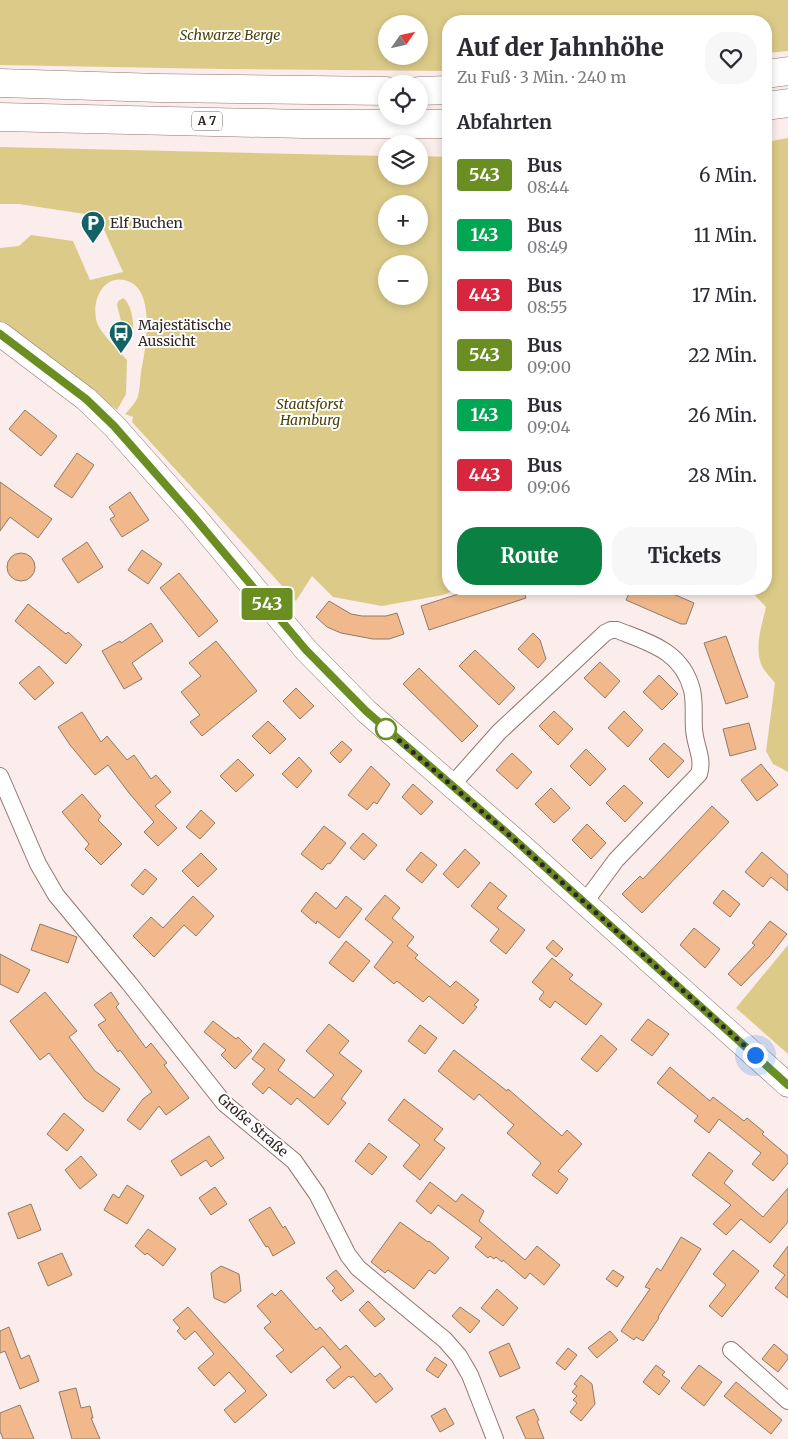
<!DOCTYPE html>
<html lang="de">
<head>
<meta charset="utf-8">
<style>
  :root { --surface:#fff; --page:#f7f7f7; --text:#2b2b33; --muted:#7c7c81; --accent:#0b8043 }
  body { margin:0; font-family:Merriweather,serif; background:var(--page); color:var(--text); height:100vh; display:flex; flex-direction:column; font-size:19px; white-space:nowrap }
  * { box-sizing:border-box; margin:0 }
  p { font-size:16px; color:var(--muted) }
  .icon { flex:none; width:28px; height:28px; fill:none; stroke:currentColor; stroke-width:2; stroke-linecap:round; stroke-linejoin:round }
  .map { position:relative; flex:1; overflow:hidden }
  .sheet { position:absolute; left:442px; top:15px; width:330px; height:580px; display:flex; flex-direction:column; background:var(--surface); border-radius:20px; box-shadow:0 2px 8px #0003 }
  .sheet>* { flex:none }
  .badge { padding:0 10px; border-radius:4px; font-size:18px; line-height:32px }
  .needle { width:32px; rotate:56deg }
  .tools { position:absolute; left:378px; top:15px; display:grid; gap:10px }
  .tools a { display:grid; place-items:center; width:50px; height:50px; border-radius:50%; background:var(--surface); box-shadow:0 2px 8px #0003; font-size:25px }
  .you { position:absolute; width:25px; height:25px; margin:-12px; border:4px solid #fff; border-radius:50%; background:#1a73e8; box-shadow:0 0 0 8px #1a73e833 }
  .map>.badge { position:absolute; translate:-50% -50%; box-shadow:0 0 0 2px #fff }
  h2 { padding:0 15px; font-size:19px; line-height:45px }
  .round { display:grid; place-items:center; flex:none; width:52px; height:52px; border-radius:20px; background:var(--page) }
  .overview { display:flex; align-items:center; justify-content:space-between; height:85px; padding:0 15px }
  h1 { font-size:24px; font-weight:800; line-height:38px }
  .cta { display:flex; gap:10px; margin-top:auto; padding:10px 15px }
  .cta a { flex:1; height:58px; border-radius:20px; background:var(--accent); color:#fff; font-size:20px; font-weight:800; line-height:58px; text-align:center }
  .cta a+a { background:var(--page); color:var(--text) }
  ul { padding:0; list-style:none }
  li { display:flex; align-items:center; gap:15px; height:60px; padding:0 15px }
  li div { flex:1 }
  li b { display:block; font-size:19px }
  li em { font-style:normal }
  li .badge { min-width:55px; font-weight:700; text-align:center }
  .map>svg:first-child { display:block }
  .green { fill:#dccb88; fill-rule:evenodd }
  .building { fill:#f1b98b; stroke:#8f7a68 }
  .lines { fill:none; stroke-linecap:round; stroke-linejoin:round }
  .minor-casing { stroke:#937672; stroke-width:18 }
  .secondary-casing { stroke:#937672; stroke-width:25 }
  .motorway-casing { stroke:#937672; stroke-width:29 }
  .minor { stroke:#fff; stroke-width:16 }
  .secondary { stroke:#fff; stroke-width:24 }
  .motorway { stroke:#fff; stroke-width:28 }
  .line-casing { stroke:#fff; stroke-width:11 }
  .line { stroke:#6b8e23; stroke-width:8 }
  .walk { stroke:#322624; stroke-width:5; stroke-dasharray:0 9 }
  .stop-dot { fill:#fff; stroke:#6b8e23; stroke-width:2.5 }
  .labels { text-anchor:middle; stroke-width:4; stroke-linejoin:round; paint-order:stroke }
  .shield { fill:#fff; stroke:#706766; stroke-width:1 }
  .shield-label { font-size:12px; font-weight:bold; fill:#322624 }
  .park-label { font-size:14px; font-style:italic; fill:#4c4009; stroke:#fff }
  .poi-label { font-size:14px; fill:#322624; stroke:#fff; text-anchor:start }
  .street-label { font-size:14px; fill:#322624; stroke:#fff }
</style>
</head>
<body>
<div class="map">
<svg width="788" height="1439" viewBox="0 0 788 1439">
  <rect width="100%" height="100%" fill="#fbedeb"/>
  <g class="green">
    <path d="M0 0H788V51L766 53V21H449V71L222 69 0 65ZM386 24H419V56H386Z"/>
    <path d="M788 138V772L773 764 766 751 775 683C771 678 766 673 763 668 753 650 762 625 766 607L749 589H766V142Z"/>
    <path d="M0 147 386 156V176H419V156L449 157V589H458L443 595 382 606 333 597 312 576 296 601 132 422 133 417 125 414C129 410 134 404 137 399 140 392 140 380 141 372 145 351 156 294 130 282 103 270 89 304 98 325 102 334 120 352 127 360L126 394 117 410 0 322V248L19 246 31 235 73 241 90 280 123 272 98 216 19 204H0ZM386 204H419V236H386ZM386 264H419V296H386Z"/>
    <path d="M123 298C131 303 134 322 133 330L129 334 125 332 123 329 117 305 118 301Z"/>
    <polygon points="788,945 788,1054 736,1008"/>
  </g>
  <g class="building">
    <polygon points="25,410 57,436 41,456 9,429"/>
    <polygon points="77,453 94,465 72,498 54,486"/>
    <polygon points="0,482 52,519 38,538 10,517 0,531"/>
    <polygon points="130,492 149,520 122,537 110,519 115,516 109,507"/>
    <polygon points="87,542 103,567 78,583 62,559"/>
    <polygon points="142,550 162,564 148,584 128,570"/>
    <circle cx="21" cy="567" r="14"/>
    <polygon points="179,573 218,621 199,637 160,588"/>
    <polygon points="474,589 523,589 526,598 429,630 421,606"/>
    <polygon points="631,589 662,589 694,603 686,624 681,624 626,600"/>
    <polygon points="329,601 351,614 362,616 386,616 397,613 404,634 389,639 373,639 341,633 327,627 316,617"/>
    <polygon points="28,604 66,634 68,632 82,645 66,664 15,621"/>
    <polygon points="151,623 163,641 132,663 142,679 124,689 102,651 120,641 121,643"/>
    <polygon points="533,633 540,640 546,659 538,668 518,649"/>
    <polygon points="726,636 748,697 726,704 704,643"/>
    <polygon points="216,641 257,691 202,736 190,722 200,715 181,692 201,676 189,663"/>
    <polygon points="475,650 515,688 499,705 459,666"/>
    <polygon points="600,662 620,681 605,698 584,678"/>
    <polygon points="39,666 54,683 35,700 19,683"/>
    <polygon points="419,668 478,726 462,742 403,684"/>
    <polygon points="659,675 678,694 662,710 643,692"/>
    <polygon points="296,688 314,706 300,719 283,701"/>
    <polygon points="554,711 573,729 558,745 539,726"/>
    <polygon points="624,711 643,730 628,747 608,728"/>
    <polygon points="82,712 101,742 107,736 127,760 134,755 151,779 156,775 171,792 155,806 177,828 158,846 144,832 154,822 129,793 108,765 95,775 70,745 58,727"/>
    <polygon points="268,721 286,739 270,754 252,736"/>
    <polygon points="749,723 756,749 730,756 723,729"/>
    <polygon points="342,741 352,750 340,763 330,753"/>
    <polygon points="664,743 684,761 668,778 649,759"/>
    <polygon points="586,749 606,769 590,786 570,766"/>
    <polygon points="512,753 532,772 517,789 496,770"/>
    <polygon points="299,757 312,771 297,788 282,774"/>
    <polygon points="238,759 254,775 236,792 220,776"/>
    <polygon points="761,764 778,785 757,801 741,780"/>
    <polygon points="371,766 390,784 377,804 374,802 367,810 348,795"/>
    <polygon points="413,784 433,802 421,815 402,797"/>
    <polygon points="624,785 643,803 625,822 606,803"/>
    <polygon points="551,788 570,808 554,823 535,804"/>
    <polygon points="82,794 101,816 98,820 122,844 101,865 85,849 89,844 62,812"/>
    <polygon points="712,806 729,822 642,913 622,894 640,876 643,879"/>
    <polygon points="201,810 215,823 200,839 186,827"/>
    <polygon points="587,824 606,843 591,859 572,840"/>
    <polygon points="324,826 346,843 330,864 328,863 322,870 301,854"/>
    <polygon points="363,833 377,845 364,860 350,848"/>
    <polygon points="465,849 480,863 458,888 443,874"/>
    <polygon points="421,852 437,865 422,883 406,870"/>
    <polygon points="762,852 788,875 788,891 771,877 763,887 745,872"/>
    <polygon points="201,853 217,869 198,887 182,871"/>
    <polygon points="145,869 157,879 143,895 131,885"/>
    <polygon points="490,882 507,896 497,908 525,930 506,954 490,941 499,929 471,906"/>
    <polygon points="723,890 740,904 730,917 713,903"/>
    <polygon points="316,892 336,909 346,896 362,909 339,938 317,921 316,924 301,911"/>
    <polygon points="385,895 400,908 392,918 414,937 407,946 418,955 415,958 450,987 456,981 479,1000 474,1005 477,1007 463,1024 429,996 423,1002 397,981 394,984 374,967 393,942 365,919"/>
    <polygon points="193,896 214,916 196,936 184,925 154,957 133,936 151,917 163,928"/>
    <polygon points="770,921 787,934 769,957 741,986 728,974 755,945 752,943"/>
    <polygon points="40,924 77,937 68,963 31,950"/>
    <polygon points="694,928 720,949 705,968 680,945"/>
    <polygon points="553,940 563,949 556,957 546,948"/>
    <polygon points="346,941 370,961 353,982 329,963"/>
    <polygon points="0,954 30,970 18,993 0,984"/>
    <polygon points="552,958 573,975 569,979 602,1004 586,1025 555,1001 550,1008 539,999 544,992 532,982"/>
    <polygon points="45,992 77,1031 69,1037 95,1071 120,1089 103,1112 85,1099 49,1053 40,1060 10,1021"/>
    <polygon points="111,992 119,1004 116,1007 146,1048 151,1043 167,1063 164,1065 189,1098 166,1115 159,1106 140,1130 127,1120 143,1099 152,1092 120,1050 118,1052 98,1025 106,1020 94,1005"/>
    <polygon points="648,1019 669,1034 652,1056 631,1040"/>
    <polygon points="213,1021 236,1039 238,1037 252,1051 235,1069 221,1055 226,1050 204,1032"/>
    <polygon points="329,1024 349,1041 339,1053 362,1071 341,1099 346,1103 328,1125 297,1098 291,1105 269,1087 263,1094 252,1084 265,1069 252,1059 264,1043 285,1060 278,1070 314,1098 334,1075 306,1051"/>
    <polygon points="420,1025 437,1038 425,1054 408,1041"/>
    <polygon points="601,1035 617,1049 597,1072 581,1059"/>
    <polygon points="454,1050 507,1091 508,1089 562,1136 567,1130 582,1144 558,1171 568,1179 557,1194 532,1175 541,1163 507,1133 514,1125 479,1094 474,1100 438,1071"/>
    <polygon points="670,1067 710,1101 713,1097 744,1121 747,1118 764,1132 762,1134 788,1156 788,1163 773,1181 752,1164 761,1153 719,1119 709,1133 694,1121 698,1116 657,1083"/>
    <polygon points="404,1099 443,1129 434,1140 445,1148 420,1180 403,1166 420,1145 388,1120"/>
    <polygon points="64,1113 84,1130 67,1151 47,1134"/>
    <polygon points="209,1136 224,1158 211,1167 206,1160 181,1176 171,1161"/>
    <polygon points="369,1143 387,1157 372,1175 355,1161"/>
    <polygon points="709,1152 733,1171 724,1183 763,1217 788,1188 788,1222 770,1243 741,1219 726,1235 713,1224 731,1205 692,1175"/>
    <polygon points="81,1156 97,1175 80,1189 65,1170"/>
    <polygon points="430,1182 456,1202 462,1194 484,1211 479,1221 525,1260 537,1246 560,1265 544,1285 530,1273 525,1279 503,1260 502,1262 496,1257 494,1259 490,1256 488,1258 475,1247 482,1238 438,1205 431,1214 416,1201"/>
    <polygon points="127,1185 144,1196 127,1224 104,1210 113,1194 119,1198"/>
    <polygon points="215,1187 227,1204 211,1215 199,1198"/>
    <polygon points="31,1204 41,1230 18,1239 8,1213"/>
    <polygon points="270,1207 283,1228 285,1226 295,1243 273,1256 268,1246 266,1247 249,1220"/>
    <polygon points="400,1222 428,1242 429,1241 449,1258 435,1274 429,1270 414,1289 388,1270 385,1273 371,1262"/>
    <polygon points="148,1229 176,1249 163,1266 147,1253 145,1255 135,1246"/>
    <polygon points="681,1237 701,1249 658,1317 659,1318 643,1341 636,1337 634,1340 621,1331 650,1289 645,1287 657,1268 661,1271"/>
    <polygon points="788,1246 788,1298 775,1288 785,1275 773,1266"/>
    <polygon points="733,1250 759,1271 722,1317 709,1306 726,1285 713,1274"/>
    <polygon points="62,1253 72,1275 48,1286 38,1263"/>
    <polygon points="221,1266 239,1274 241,1291 225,1303 214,1298 211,1273"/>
    <polygon points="336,1270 354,1291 341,1301 332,1291 335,1288 326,1278"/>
    <polygon points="613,1270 624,1277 617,1287 606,1279"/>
    <polygon points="497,1289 518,1308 503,1326 481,1308"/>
    <polygon points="281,1290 316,1330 320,1327 340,1350 346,1345 375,1377 380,1373 393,1389 376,1403 353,1376 351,1378 349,1376 334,1389 326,1380 341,1367 323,1346 291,1373 276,1356 284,1350 264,1328 271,1322 257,1306 272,1293 275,1296"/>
    <polygon points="368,1301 385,1319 375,1327 359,1310"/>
    <polygon points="188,1307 267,1395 235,1423 224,1410 246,1391 229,1372 214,1386 198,1368 214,1354 195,1331 185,1340 177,1331 180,1328 173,1320"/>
    <polygon points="460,1307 480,1321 470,1333 452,1316"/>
    <polygon points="9,1327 21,1359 29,1355 39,1381 20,1389 5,1351 0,1353 0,1331"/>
    <polygon points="610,1331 618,1340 597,1358 588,1348"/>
    <polygon points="509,1343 520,1368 500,1377 489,1352"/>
    <polygon points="774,1344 788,1356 788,1359 778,1372 762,1359"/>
    <polygon points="568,1348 577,1355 565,1370 556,1363"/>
    <polygon points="435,1357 447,1365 438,1378 426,1370"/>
    <polygon points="656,1365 665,1372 662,1375 670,1381 659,1395 643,1382"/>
    <polygon points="699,1365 722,1382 704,1406 681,1388"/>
    <polygon points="581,1375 592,1384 595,1404 581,1421 570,1412 577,1403 573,1400 577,1396 572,1392 577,1386 574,1384"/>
    <polygon points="736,1382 782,1420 771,1434 724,1396"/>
    <polygon points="76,1388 81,1408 90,1406 93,1418 91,1418 100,1439 72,1439 59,1392"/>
    <polygon points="20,1405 34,1439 3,1439 0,1431 0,1413"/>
    <polygon points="445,1408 454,1424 440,1432 431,1416"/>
    <polygon points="534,1409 539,1420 537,1421 544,1439 526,1439 516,1417"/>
  </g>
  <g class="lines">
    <defs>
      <g id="minor">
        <polyline points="0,776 38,864 56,895 129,983 224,1103 294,1161 317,1194 348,1255 358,1268 445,1340 459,1356 470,1375 495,1439"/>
        <path d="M452 785 499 732 605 633 611 630H617C650 643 682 651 692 690 695 703 693 716 694 729 695 746 704 758 699 774L616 860 585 902"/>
        <polyline points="731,1350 788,1401"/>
      </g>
      <polyline id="secondary" points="0,334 86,399 114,426 193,515 306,650 366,711 518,843 788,1085"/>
      <g id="motorway">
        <polyline points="766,74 788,71"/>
        <polyline points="0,83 159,88 386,91"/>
        <polyline points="419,91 449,90"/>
        <polyline points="766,106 788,103"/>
        <polyline points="0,117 304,124 449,124"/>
      </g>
    </defs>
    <use href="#minor" class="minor-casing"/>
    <use href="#secondary" class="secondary-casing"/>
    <use href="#motorway" class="motorway-casing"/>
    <use href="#minor" class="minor"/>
    <use href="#secondary" class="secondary"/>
    <use href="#motorway" class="motorway"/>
  </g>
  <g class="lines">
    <defs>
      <polyline id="line" points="0,334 86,399 114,426 193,516 306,650 366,711 507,833 788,1085"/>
    </defs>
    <use href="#line" class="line-casing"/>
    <use href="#line" class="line"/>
    <polyline class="walk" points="386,729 507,833 755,1055"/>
  </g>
  <defs>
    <symbol id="parking-pin" viewBox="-11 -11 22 30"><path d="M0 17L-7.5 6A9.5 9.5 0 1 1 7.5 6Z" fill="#126266" stroke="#fff"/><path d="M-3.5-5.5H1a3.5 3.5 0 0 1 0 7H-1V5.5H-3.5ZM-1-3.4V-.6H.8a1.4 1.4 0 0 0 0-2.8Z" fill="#fff"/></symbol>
    <symbol id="bus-pin" viewBox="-11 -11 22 30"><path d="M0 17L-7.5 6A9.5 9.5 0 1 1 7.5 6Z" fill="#126266" stroke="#fff"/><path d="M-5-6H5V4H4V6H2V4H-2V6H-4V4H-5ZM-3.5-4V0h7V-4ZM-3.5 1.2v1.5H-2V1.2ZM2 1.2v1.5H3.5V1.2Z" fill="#fff"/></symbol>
  </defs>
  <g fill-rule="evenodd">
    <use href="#parking-pin" x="79" y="209" width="28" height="38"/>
    <use href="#bus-pin" x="107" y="319" width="28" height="38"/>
  </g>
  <circle class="stop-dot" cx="386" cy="729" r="10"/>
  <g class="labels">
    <rect class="shield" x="192" y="111.5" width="30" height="19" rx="4"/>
    <g class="shield-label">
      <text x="207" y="125">A 7</text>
    </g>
    <g class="park-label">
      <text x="230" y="40">Schwarze Berge</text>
      <text x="310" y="409">Staatsforst<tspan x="310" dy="16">Hamburg</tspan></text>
    </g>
    <g class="poi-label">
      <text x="110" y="228">Elf Buchen</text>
      <text x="138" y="330">Majestätische<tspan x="138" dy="16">Aussicht</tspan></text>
    </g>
    <g class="street-label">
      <text transform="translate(253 1125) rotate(41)" y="5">Große Straße</text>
    </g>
  </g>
</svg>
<div class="tools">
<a><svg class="needle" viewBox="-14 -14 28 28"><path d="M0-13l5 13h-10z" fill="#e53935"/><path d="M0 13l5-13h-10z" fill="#7c7c81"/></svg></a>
<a><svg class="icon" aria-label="locate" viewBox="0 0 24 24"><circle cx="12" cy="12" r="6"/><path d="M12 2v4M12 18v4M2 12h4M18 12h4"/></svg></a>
<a><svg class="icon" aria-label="layers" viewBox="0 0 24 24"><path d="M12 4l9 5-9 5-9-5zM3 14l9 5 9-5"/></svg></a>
<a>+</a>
<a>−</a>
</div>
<div class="you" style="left:755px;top:1055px"></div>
<b class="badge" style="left:267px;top:604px;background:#6b8e23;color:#fff">543</b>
<section class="sheet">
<div class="overview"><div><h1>Auf der Jahnhöhe</h1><p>Zu Fuß · 3 Min. · 240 m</p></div><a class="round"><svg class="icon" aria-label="heart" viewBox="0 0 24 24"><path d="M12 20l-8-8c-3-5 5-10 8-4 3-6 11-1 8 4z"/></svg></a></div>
<h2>Abfahrten</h2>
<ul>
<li><span class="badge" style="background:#6b8e23;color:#fff">543</span><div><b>Bus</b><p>08:44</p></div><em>6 Min.</em></li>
<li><span class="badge" style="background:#00a651;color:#fff">143</span><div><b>Bus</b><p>08:49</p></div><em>11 Min.</em></li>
<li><span class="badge" style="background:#d7263d;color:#fff">443</span><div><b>Bus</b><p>08:55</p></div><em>17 Min.</em></li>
<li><span class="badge" style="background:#6b8e23;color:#fff">543</span><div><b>Bus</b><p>09:00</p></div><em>22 Min.</em></li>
<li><span class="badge" style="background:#00a651;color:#fff">143</span><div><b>Bus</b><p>09:04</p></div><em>26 Min.</em></li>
<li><span class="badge" style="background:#d7263d;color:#fff">443</span><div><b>Bus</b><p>09:06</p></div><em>28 Min.</em></li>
</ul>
<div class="cta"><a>Route</a><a>Tickets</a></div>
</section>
</div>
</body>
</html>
